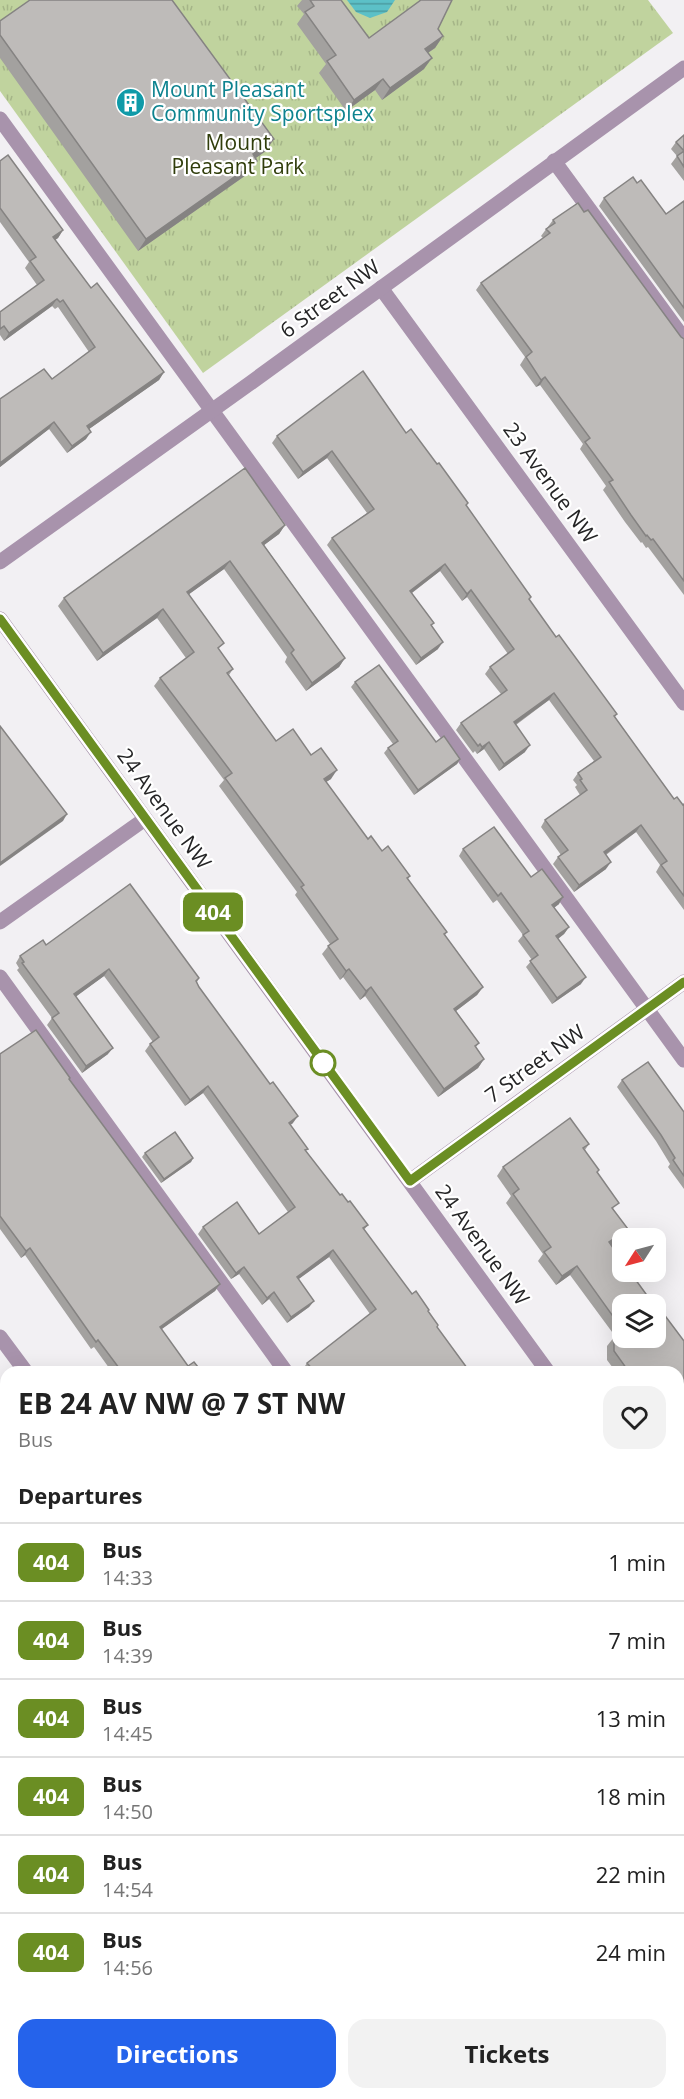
<!DOCTYPE html>
<html lang="en">
<head>
<meta charset="utf-8">
<style>
  :root { --surface:#fff; --page:#f2f2f2; --text:#222; --muted:#767676; --line:#e0e0e0; --accent:#2563eb }
  body { margin:0; font-family:"Open Sans",sans-serif; background:var(--page); color:var(--text); height:100vh; display:flex; flex-direction:column; font-size:22px; white-space:nowrap }
  * { box-sizing:border-box; margin:0 }
  p { font-size:20px; color:var(--muted) }
  .icon { flex:none; width:33px; height:33px; fill:none; stroke:currentColor; stroke-width:2; stroke-linecap:round; stroke-linejoin:round }
  .map { position:relative; flex:1; overflow:hidden }
  .drawer { position:absolute; left:0px; top:1366px; width:684px; height:734px; display:flex; flex-direction:column; background:var(--surface); border-radius:18px 18px 0 0; box-shadow:0 6px 24px #0002 }
  .drawer>* { flex:none }
  .badge { padding:0 12px; border-radius:9px; font-size:21px; line-height:39px }
  .needle { width:39px; rotate:234deg }
  .buttons { position:absolute; left:612px; top:1228px; display:grid; gap:12px }
  .buttons a { display:grid; place-items:center; width:54px; height:54px; border-radius:12px; background:var(--surface); box-shadow:0 6px 24px #0002; font-size:30px }
  .map>.badge { position:absolute; translate:-50% -50%; box-shadow:0 0 0 3px #fff }
  h2 { padding:0 18px; font-size:22px; line-height:54px }
  .round { display:grid; place-items:center; flex:none; width:63px; height:63px; border-radius:18px; background:var(--page) }
  .summary { display:flex; align-items:center; justify-content:space-between; height:102px; padding:0 18px }
  h1 { font-size:28px; font-weight:700; line-height:45px }
  .cta { display:flex; gap:12px; margin-top:auto; padding:12px 18px }
  .cta a { flex:1; height:69px; border-radius:18px; background:var(--accent); color:#fff; font-size:24px; font-weight:700; line-height:69px; text-align:center }
  .cta a+a { background:var(--page); color:var(--text) }
  ul { padding:0; list-style:none }
  li { display:flex; align-items:center; gap:18px; height:78px; padding:0 18px; border-top:2px solid var(--line) }
  li div { flex:1 }
  li b { display:block; font-size:22px }
  li em { font-style:normal }
  li .badge { min-width:66px; font-weight:700; text-align:center }
  .map>svg:first-child { display:block }
  .park { fill:url(#park-tufts) }
  .water { fill:url(#water-rules) }
  .lines { fill:none; stroke-linecap:round; stroke-linejoin:round }
  .service { stroke:#a893ac; stroke-width:15 }
  .minor { stroke:#a893ac; stroke-width:15 }
  .wall { fill:#a3a19f }
  .shaded-wall { fill:#858382 }
  .building { fill:#bebbb9; stroke:#858382; stroke-width:1.5 }
  .line-casing { stroke:#fff; stroke-width:14 }
  .line { stroke:#6b8e23; stroke-width:9 }
  .stop-dot { fill:#fff; stroke:#6b8e23; stroke-width:3 }
  .labels { text-anchor:middle; stroke-width:4.5; stroke-linejoin:round; paint-order:stroke }
  .culture-label { font-size:21px; fill:#0d838f; stroke:#fff; text-anchor:start }
  .park-label { font-size:21px; fill:#303d0b; stroke:#fff }
  .street-label { font-size:21px; fill:#252526; stroke:#fff }
</style>
</head>
<body>
<div class="map">
<svg width="684" height="2099" viewBox="0 0 684 2099">
  <defs>
    <pattern id="park-tufts" width="24" height="20" patternUnits="userSpaceOnUse" patternTransform="scale(1.5)"><rect width="24" height="20" fill="#c0d39e"/><path d="M3 7l-1-3M5 7V3M7 7l1-3M15 17l-1-3M17 17v-4M19 17l1-3" fill="none" stroke="#a5b588"/></pattern>
    <pattern id="water-rules" width="6" height="5" patternUnits="userSpaceOnUse" patternTransform="scale(1.5)"><rect width="6" height="5" fill="#5cc0c7"/><path d="M0 2.5h6" fill="none" stroke="#4c9ca1"/></pattern>
  </defs>
  <rect width="100%" height="100%" fill="#f2f0f3"/>
  <g class="park">
    <polygon points="0,0 648,0 673,33 203,373 0,91"/>
    <polygon points="83,2094 216,2094 218,2096 221,2094 303,2094 306,2099 77,2099"/>
  </g>
  <polygon class="water" points="347,0 395,0 387,12 370,18 356,12"/>
  <g class="lines">
    <g class="service">
      <polyline points="0,119 684,1060"/>
      <polyline points="554,161 684,339"/>
      <polyline points="0,977 286,1372"/>
      <polyline points="0,1690 6,1698"/>
      <polyline points="678,1916 684,1924"/>
    </g>
    <g class="minor">
      <polyline points="381,288 684,703"/>
      <polyline points="0,562 249,384 684,68"/>
      <polyline points="0,619 548,1372"/>
      <polyline points="0,922 145,819"/>
      <polyline points="410,1181 684,982"/>
      <polyline points="0,1337 26,1372"/>
      <polyline points="678,1552 684,1560"/>
      <polyline points="678,1902 684,1898"/>
      <polyline points="0,1928 6,1923"/>
      <polyline points="550,2094 554,2099"/>
    </g>
  </g>
  <g class="wall">
    <polygon points="302,0 341,0 369,38 419,2 419,0 452,0 438,29 443,36 435,48 428,53 424,69 382,100 375,90 346,111 319,73 326,64 297,24 304,14 297,6"/>
    <polygon points="0,21 266,151 255,158 257,161 249,173 138,251 0,58"/>
    <polygon points="684,135 684,181 671,164 677,156 671,149 676,142"/>
    <polygon points="0,161 63,230 58,238 55,240 91,288 164,372 159,380 89,429 86,439 67,453 49,429 0,467 0,399 52,379 89,352 58,307 55,309 52,306 4,341 0,335 0,312 37,285 25,268 29,262 0,222"/>
    <polygon points="637,183 666,214 684,201 684,322 599,206 604,198"/>
    <polygon points="584,212 681,337 684,339 684,595 648,547 646,548 642,542 641,543 625,522 603,490 606,486 580,449 583,444 540,385 536,387 520,365 525,357 476,290 481,283 543,238 541,236 553,220"/>
    <polygon points="406,433 437,464 468,503 466,506 529,600 556,637 617,714 615,717 674,799 683,805 684,804 684,910 656,872 660,865 636,832 606,855 606,869 574,892 553,864 558,857 561,855 541,827 545,820 580,795 575,787 577,785 573,780 578,773 594,761 549,700 516,725 525,752 499,771 484,749 477,754 475,751 473,753 456,730 461,723 501,694 485,674 490,667 508,654 467,597 462,601 440,571 412,593 432,626 438,649 416,665 327,545 332,538 367,513 327,458 298,479 272,443 277,436"/>
    <polygon points="285,525 279,534 264,545 345,658 339,667 306,691 285,662 287,657 224,569 189,594 219,650 233,669 229,675 276,741 311,755 331,779 326,782 368,839 410,876 408,879 447,932 445,935 483,987 477,995 456,1011 479,1043 476,1047 484,1059 478,1068 438,1097 365,996 360,1000 343,977 340,980 322,954 330,944 295,895 297,892 219,786 224,780 154,686 160,678 186,658 157,618 97,661 58,606 64,598"/>
    <polygon points="355,682 436,742 460,759 457,764 414,795 384,753 388,748 393,744 351,687"/>
    <polygon points="463,849 531,877 559,904 554,908 569,927 564,934 558,939 581,984 552,1004 526,967 532,960 518,941 523,935 497,900 493,903 459,856"/>
    <polygon points="46,945 199,978 197,982 199,987 293,1123 290,1125 306,1151 340,1195 348,1202 368,1225 364,1230 412,1294 428,1312 437,1327 470,1372 305,1372 303,1369 307,1363 370,1314 329,1257 298,1279 314,1301 309,1307 287,1323 269,1299 262,1305 239,1274 231,1279 198,1234 203,1227 259,1234 288,1212 203,1093 185,1106 145,1051 150,1044 153,1042 104,976 76,996 108,1054 82,1073 47,1025 52,1018 17,970 19,968 16,963 20,956"/>
    <polygon points="0,1054 69,1079 220,1284 215,1291 161,1329 188,1366 202,1372 112,1372 94,1347 91,1349 25,1255 21,1258 0,1229"/>
    <polygon points="622,1080 684,1112 684,1189 668,1167 670,1164 656,1141 617,1087"/>
    <polygon points="589,1144 585,1150 597,1173 614,1210 628,1229 621,1238 611,1245 622,1305 622,1338 684,1341 684,1448 678,1439 678,1372 616,1372 607,1360 607,1346 615,1336 570,1275 556,1285 538,1261 543,1254 506,1203 511,1196 497,1176 503,1167"/>
    <polygon points="145,1153 193,1158 191,1162 161,1183 142,1157"/>
    <polygon points="678,1646 684,1822 679,1826 678,1825"/>
    <polygon points="684,1959 684,2000 678,1992 678,1963"/>
    <polygon points="370,2094 457,2094 461,2099 373,2099"/>
    <polygon points="641,2094 678,2094 684,2099 649,2099 646,2095 644,2097"/>
  </g>
  <g class="shaded-wall">
    <polygon points="443,36 435,48 417,60 425,49"/>
    <polygon points="432,58 424,69 382,100 390,88"/>
    <polygon points="383,79 375,90 346,111 354,100"/>
    <polygon points="274,139 266,151 244,166 253,154"/>
    <polygon points="257,161 249,173 138,251 146,239"/>
    <polygon points="63,230 58,238 48,245 53,237"/>
    <polygon points="57,299 52,306 4,341 9,333"/>
    <polygon points="164,372 159,380 82,434 87,426"/>
    <polygon points="545,377 540,385 536,387 541,380"/>
    <polygon points="54,422 49,429 0,467 0,463"/>
    <polygon points="91,432 86,439 67,453 72,446"/>
    <polygon points="332,451 327,458 298,479 303,472"/>
    <polygon points="285,525 279,534 256,551 262,543"/>
    <polygon points="230,561 224,569 181,600 187,592"/>
    <polygon points="445,564 440,571 405,598 410,591"/>
    <polygon points="471,590 467,597 462,601 467,594"/>
    <polygon points="163,609 157,618 97,661 103,653"/>
    <polygon points="443,642 438,649 416,665 421,658"/>
    <polygon points="345,658 339,667 306,691 312,683"/>
    <polygon points="554,693 549,700 509,729 514,722"/>
    <polygon points="489,742 484,749 477,754 482,747"/>
    <polygon points="530,745 525,752 499,771 504,764"/>
    <polygon points="460,759 457,764 414,795 418,790"/>
    <polygon points="337,770 331,779 318,787 324,779"/>
    <polygon points="67,814 63,821 0,866 0,863"/>
    <polygon points="641,825 636,832 599,859 604,852"/>
    <polygon points="611,862 606,869 574,892 579,885"/>
    <polygon points="563,897 559,904 548,912 552,905"/>
    <polygon points="569,927 564,934 552,943 556,936"/>
    <polygon points="109,969 104,976 70,1001 74,994"/>
    <polygon points="349,969 343,977 340,980 346,971"/>
    <polygon points="586,977 581,984 552,1004 557,998"/>
    <polygon points="371,987 365,996 360,1000 366,991"/>
    <polygon points="483,987 477,995 448,1017 454,1009"/>
    <polygon points="113,1048 108,1054 82,1073 86,1066"/>
    <polygon points="484,1059 478,1068 438,1097 444,1089"/>
    <polygon points="208,1086 203,1093 185,1106 190,1100"/>
    <polygon points="298,1116 293,1123 284,1130 289,1123"/>
    <polygon points="193,1158 191,1162 161,1183 164,1179"/>
    <polygon points="628,1229 621,1238 602,1252 609,1242"/>
    <polygon points="30,1248 25,1255 21,1258 26,1251"/>
    <polygon points="333,1250 329,1257 292,1284 297,1277"/>
    <polygon points="577,1266 570,1275 556,1285 562,1276"/>
    <polygon points="244,1267 239,1274 231,1279 236,1273"/>
    <polygon points="220,1284 215,1291 155,1334 160,1327"/>
    <polygon points="274,1292 269,1299 262,1305 267,1298"/>
    <polygon points="314,1301 309,1307 287,1323 291,1317"/>
    <polygon points="6,1593 6,1597 0,1601 0,1597"/>
    <polygon points="6,1864 6,1868 0,1872 0,1869"/>
    <polygon points="6,2082 6,2086 0,2090 0,2086"/>
  </g>
  <g class="building">
    <polygon points="30,0 172,0 274,139 253,154 257,161 146,239 0,35 0,21"/>
    <polygon points="310,0 341,0 369,38 421,0 452,0 438,29 443,36 425,49 432,58 390,88 383,79 354,100 327,61 336,55 305,12 314,6"/>
    <polygon points="684,135 684,167 677,156 684,151 676,142"/>
    <polygon points="8,155 63,230 53,237 91,288 97,283 164,372 87,426 91,432 72,446 54,422 0,463 0,399 44,369 52,379 95,347 63,300 60,302 57,299 9,333 4,326 0,329 0,312 44,280 30,261 36,257 0,208 0,161"/>
    <polygon points="633,177 637,183 641,180 666,214 684,201 684,308 604,198"/>
    <polygon points="578,203 584,212 588,210 681,337 684,339 684,581 653,539 651,540 647,535 646,536 631,515 609,482 613,480 585,442 590,438 545,377 541,380 526,357 532,352 481,283 550,233 546,229 555,223 553,220"/>
    <polygon points="363,371 406,433 411,429 437,464 439,463 468,503 466,505 531,597 529,599 556,637 559,635 617,714 614,716 674,799 677,797 683,805 684,804 684,896 661,865 667,861 641,825 604,852 611,862 579,885 558,857 568,850 545,820 587,790 580,780 582,779 578,773 601,757 554,693 514,722 530,745 504,764 489,742 482,747 480,744 478,746 461,723 507,690 490,667 514,649 471,590 467,594 445,564 410,591 434,623 431,625 443,642 421,658 332,538 374,509 332,451 303,472 277,436"/>
    <polygon points="245,468 285,525 262,543 345,658 312,683 291,653 294,650 230,561 187,592 224,643 218,648 233,669 227,673 276,741 293,729 311,755 321,748 337,770 324,779 368,839 371,836 382,851 388,846 410,876 407,878 447,932 444,934 483,987 454,1009 479,1043 475,1046 484,1059 444,1089 371,987 366,991 349,969 346,971 328,946 338,939 301,887 304,885 225,778 232,773 160,678 194,652 163,609 103,653 64,598"/>
    <polygon points="379,665 436,742 444,736 460,759 418,790 388,748 398,741 355,682"/>
    <polygon points="0,726 67,814 0,863"/>
    <polygon points="494,827 531,877 542,869 563,897 552,905 569,927 556,936 586,977 557,998 530,961 538,955 523,935 529,931 501,893 498,896 463,849"/>
    <polygon points="130,884 199,978 196,981 199,987 270,1084 273,1082 298,1116 289,1123 308,1149 305,1150 340,1195 342,1194 348,1202 350,1201 368,1225 363,1228 412,1294 416,1291 429,1310 428,1311 438,1325 437,1327 470,1372 315,1372 307,1363 376,1309 333,1250 297,1277 314,1301 291,1317 274,1292 267,1298 244,1267 236,1273 203,1227 237,1202 259,1234 295,1207 208,1086 190,1100 150,1044 159,1037 109,969 74,994 113,1048 86,1066 52,1018 59,1013 22,963 24,962 20,956 43,940 46,945"/>
    <polygon points="36,1030 70,1078 69,1079 220,1284 160,1327 188,1366 194,1362 202,1372 122,1372 98,1340 96,1342 30,1248 26,1251 0,1216 0,1054"/>
    <polygon points="648,1062 684,1112 684,1176 673,1160 675,1158 661,1135 622,1080"/>
    <polygon points="570,1118 589,1144 583,1148 599,1170 597,1172 619,1203 612,1208 628,1229 609,1242 622,1261 622,1272 630,1272 654,1305 622,1305 622,1329 577,1266 562,1276 544,1252 551,1247 513,1194 519,1189 503,1167"/>
    <polygon points="175,1132 193,1158 164,1179 145,1153"/>
    <polygon points="657,1305 684,1341 684,1431 682,1432 678,1427 678,1372 629,1372 614,1351 614,1337 622,1330 622,1338 656,1338 656,1306"/>
    <polygon points="0,1447 6,1455 6,1593 0,1597"/>
    <polygon points="678,1646 684,1654 684,1819 678,1812"/>
    <polygon points="6,1712 6,1864 0,1869 0,1716"/>
    <polygon points="684,1959 684,1987 678,1978 678,1963"/>
    <polygon points="6,2002 6,2082 0,2086 0,2006"/>
    <polygon points="678,2020 684,2028 684,2099 659,2099 655,2094 678,2094"/>
    <polygon points="378,2094 457,2094 461,2099 380,2099 377,2095"/>
  </g>
  <g class="lines">
    <defs>
      <polyline id="line" points="0,619 410,1181 684,982"/>
    </defs>
    <use href="#line" class="line-casing"/>
    <use href="#line" class="line"/>
  </g>
  <defs>
    <symbol id="building-disc" viewBox="-11 -11 22 22"><circle r="9.5" fill="#0f9aa8" stroke="#fff"/><path d="M-4-6H4V6H1V3H-1V6H-4ZM-2.5-4.3h1.7v1.8h-1.7ZM.8-4.3h1.7v1.8H.8ZM-2.5-1h1.7V.8h-1.7ZM.8-1h1.7V.8H.8Z" fill="#fff"/></symbol>
  </defs>
  <g fill-rule="evenodd">
    <use href="#building-disc" x="114" y="86" width="33" height="33"/>
  </g>
  <circle class="stop-dot" cx="323" cy="1063" r="12"/>
  <g class="labels">
    <g class="culture-label">
      <text x="151" y="97">Mount Pleasant<tspan x="151" dy="24">Community Sportsplex</tspan></text>
    </g>
    <g class="park-label">
      <text x="238" y="150">Mount<tspan x="238" dy="24">Pleasant Park</tspan></text>
    </g>
    <g class="street-label">
      <text transform="translate(330 299) rotate(-36)" y="7">6 Street NW</text>
      <text transform="translate(550 483) rotate(54)" y="7">23 Avenue NW</text>
      <text transform="translate(164 809) rotate(54)" y="7">24 Avenue NW</text>
      <text transform="translate(535 1064) rotate(-36)" y="7">7 Street NW</text>
      <text transform="translate(482 1245) rotate(54)" y="7">24 Avenue NW</text>
    </g>
  </g>
</svg>
<div class="buttons">
<a><svg class="needle" viewBox="-14 -14 28 28"><path d="M0-13l5 13h-10z" fill="#e53935"/><path d="M0 13l5-13h-10z" fill="#767676"/></svg></a>
<a><svg class="icon" aria-label="layers" viewBox="0 0 24 24"><path d="M12 4l9 5-9 5-9-5zM3 14l9 5 9-5"/></svg></a>
</div>
<b class="badge" style="left:213px;top:912px;background:#6b8e23;color:#fff">404</b>
<section class="drawer">
<div class="summary"><div><h1>EB 24 AV NW @ 7 ST NW</h1><p>Bus</p></div><a class="round"><svg class="icon" aria-label="heart" viewBox="0 0 24 24"><path d="M12 20l-8-8c-3-5 5-10 8-4 3-6 11-1 8 4z"/></svg></a></div>
<h2>Departures</h2>
<ul>
<li><span class="badge" style="background:#6b8e23;color:#fff">404</span><div><b>Bus</b><p>14:33</p></div><em>1 min</em></li>
<li><span class="badge" style="background:#6b8e23;color:#fff">404</span><div><b>Bus</b><p>14:39</p></div><em>7 min</em></li>
<li><span class="badge" style="background:#6b8e23;color:#fff">404</span><div><b>Bus</b><p>14:45</p></div><em>13 min</em></li>
<li><span class="badge" style="background:#6b8e23;color:#fff">404</span><div><b>Bus</b><p>14:50</p></div><em>18 min</em></li>
<li><span class="badge" style="background:#6b8e23;color:#fff">404</span><div><b>Bus</b><p>14:54</p></div><em>22 min</em></li>
<li><span class="badge" style="background:#6b8e23;color:#fff">404</span><div><b>Bus</b><p>14:56</p></div><em>24 min</em></li>
</ul>
<div class="cta"><a>Directions</a><a>Tickets</a></div>
</section>
</div>
</body>
</html>
